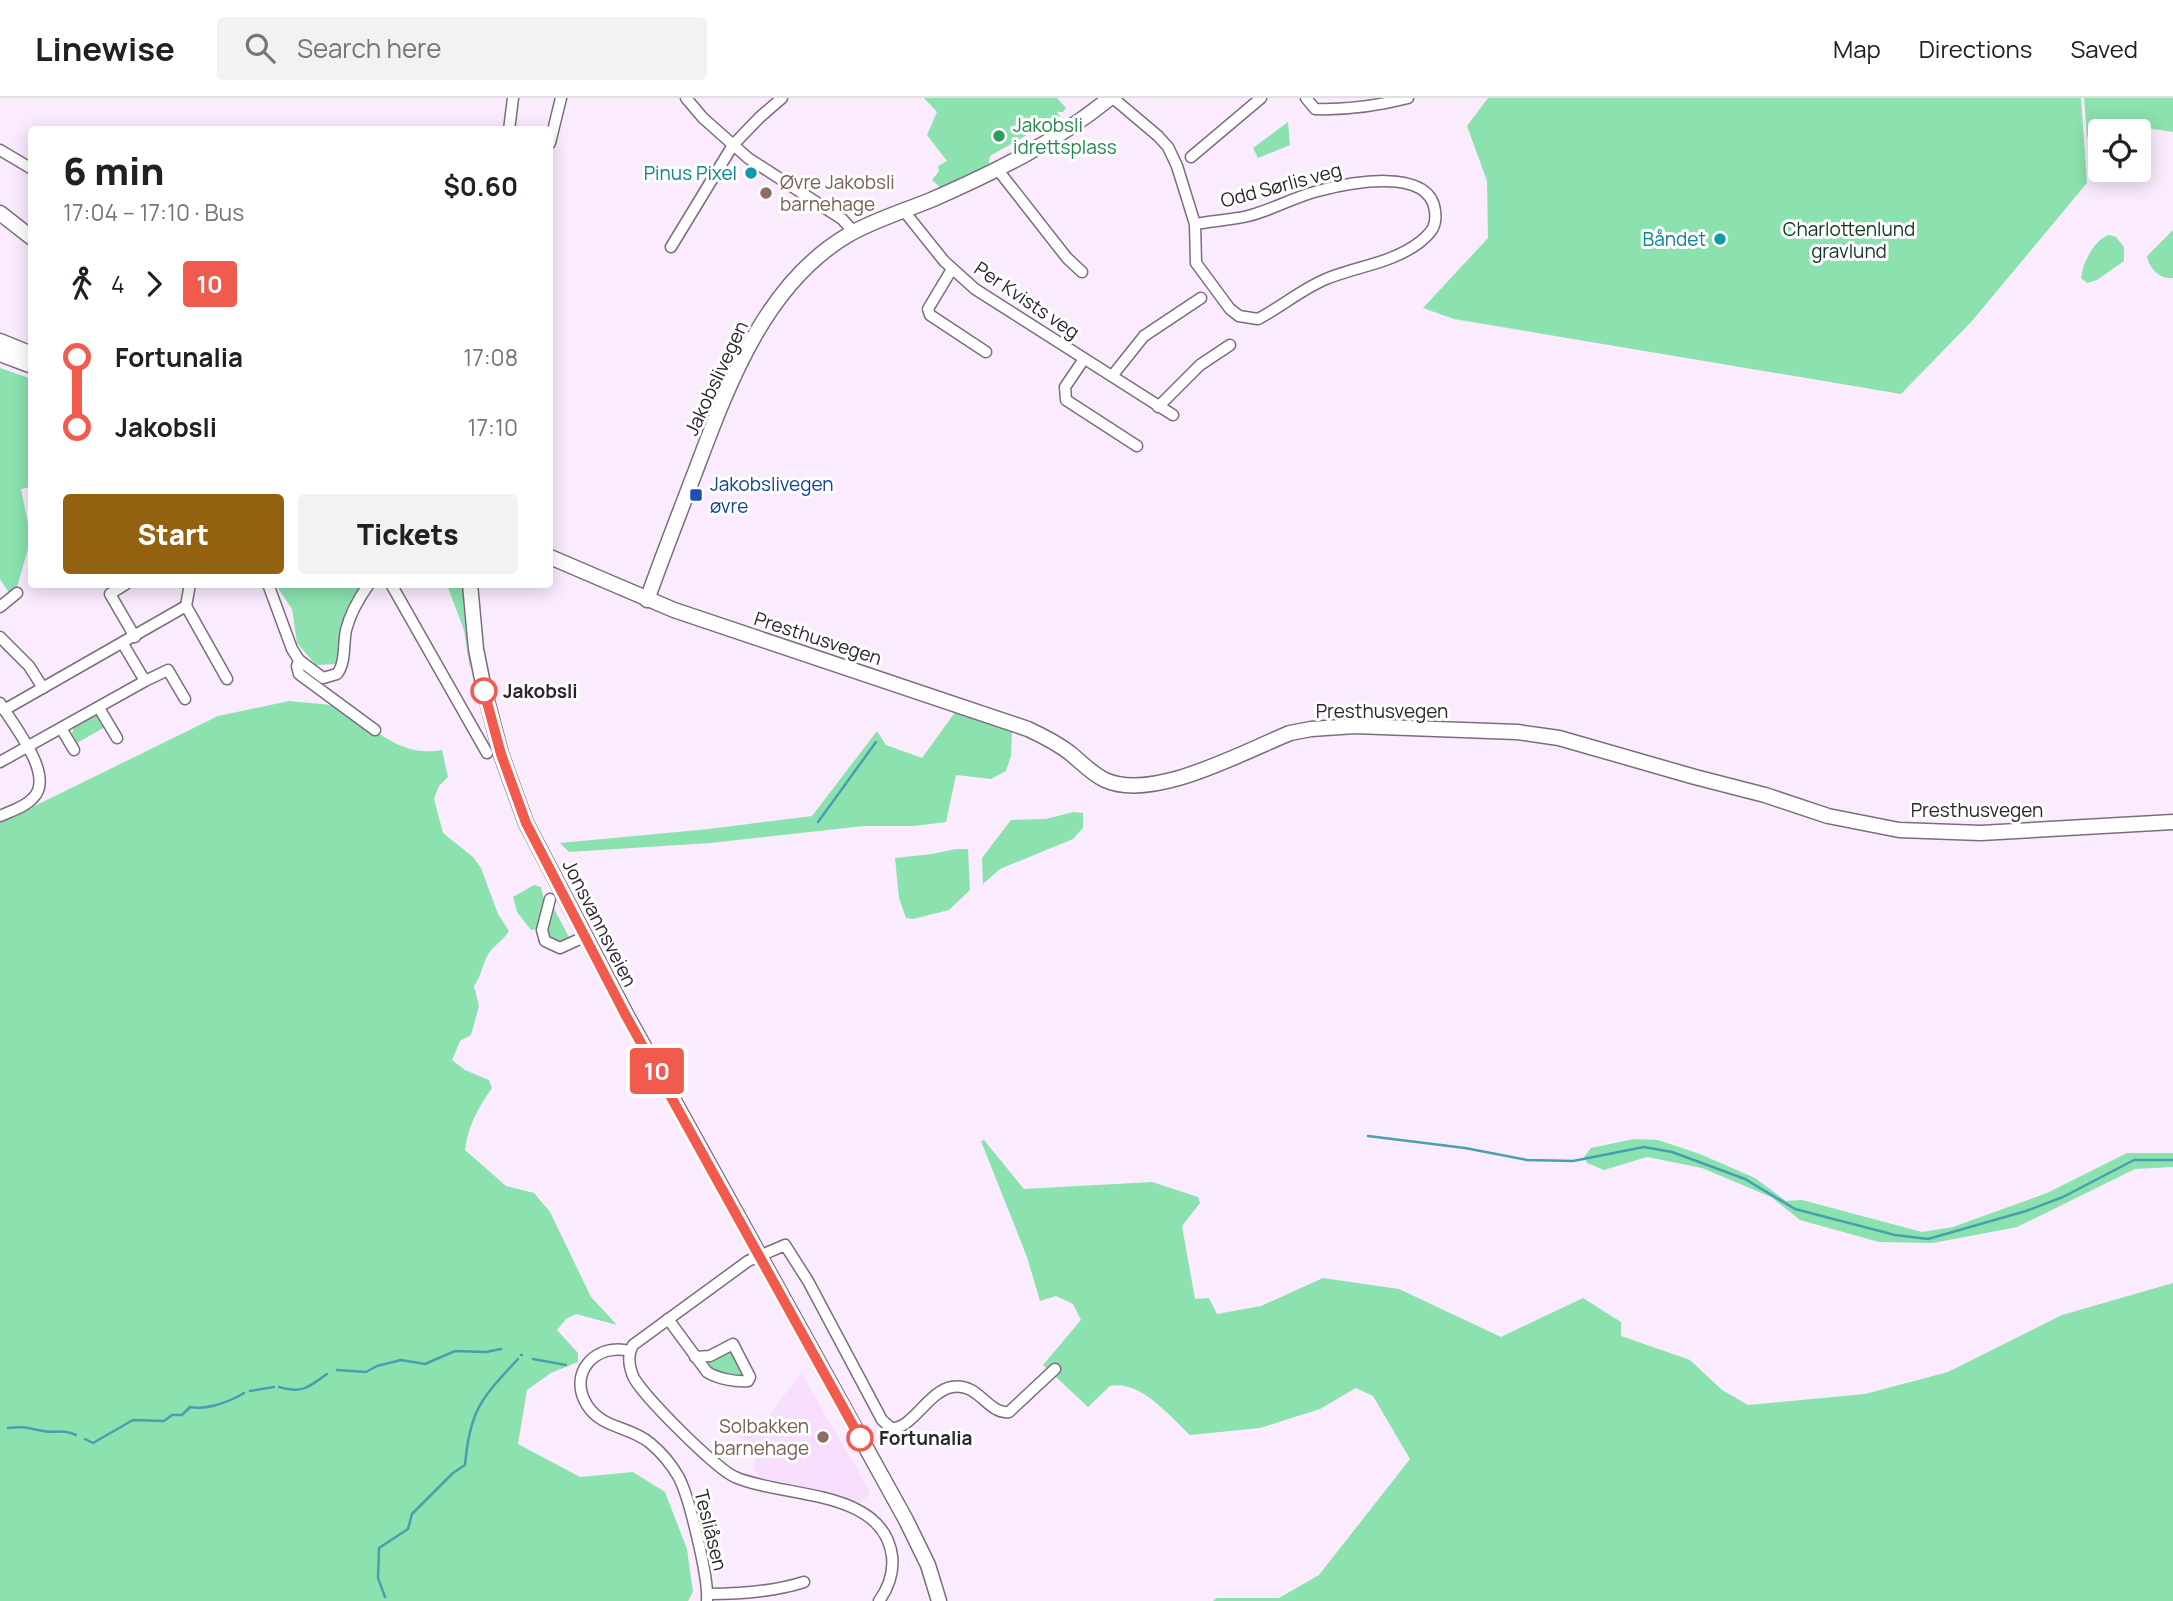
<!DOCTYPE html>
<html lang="en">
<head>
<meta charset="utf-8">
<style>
  :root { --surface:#fff; --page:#f2f2f2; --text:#202124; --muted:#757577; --line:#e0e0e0; --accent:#926210 }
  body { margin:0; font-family:Manrope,sans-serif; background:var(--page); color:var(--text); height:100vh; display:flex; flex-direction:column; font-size:26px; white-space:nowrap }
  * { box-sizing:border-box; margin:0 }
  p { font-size:23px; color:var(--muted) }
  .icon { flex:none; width:38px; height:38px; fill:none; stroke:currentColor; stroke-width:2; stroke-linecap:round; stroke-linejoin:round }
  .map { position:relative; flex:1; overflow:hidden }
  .sheet { position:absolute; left:28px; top:28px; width:525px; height:462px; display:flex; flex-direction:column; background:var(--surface); border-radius:7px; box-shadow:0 4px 18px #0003 }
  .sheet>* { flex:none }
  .badge { padding:0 14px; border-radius:5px; font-size:24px; line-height:46px }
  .tools { position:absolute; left:2088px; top:21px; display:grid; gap:14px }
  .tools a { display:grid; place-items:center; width:63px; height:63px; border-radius:7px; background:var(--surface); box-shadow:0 4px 18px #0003; font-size:35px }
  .map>.badge { position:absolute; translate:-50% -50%; box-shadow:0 0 0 4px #fff }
  .legs { display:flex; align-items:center; gap:10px; height:77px; padding:0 35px; font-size:23px }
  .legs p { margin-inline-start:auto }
  .overview { display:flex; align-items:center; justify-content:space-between; height:119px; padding:0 35px }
  h1 { font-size:38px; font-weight:800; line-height:52px }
  .primary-button { display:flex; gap:14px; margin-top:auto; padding:14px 35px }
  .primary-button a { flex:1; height:80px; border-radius:7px; background:var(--accent); color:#fff; font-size:28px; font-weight:800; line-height:80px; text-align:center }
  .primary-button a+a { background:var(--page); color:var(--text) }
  ul { padding:0 35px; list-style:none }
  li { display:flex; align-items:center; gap:24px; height:70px; font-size:26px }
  li i { display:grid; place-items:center; width:10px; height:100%; margin:0 9px; background:currentColor }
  li i::after { content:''; width:18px; height:18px; margin:-9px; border:5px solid; border-radius:50%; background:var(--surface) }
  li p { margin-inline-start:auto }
  li:first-child i { background:linear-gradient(#0000 50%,currentColor 0) }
  li:last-child i { background:linear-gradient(currentColor 50%,#0000 0) }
  header { display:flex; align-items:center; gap:42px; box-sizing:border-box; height:98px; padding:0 35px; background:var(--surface); border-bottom:2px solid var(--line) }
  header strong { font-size:33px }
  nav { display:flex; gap:38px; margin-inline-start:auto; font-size:24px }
  .search { width:490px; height:63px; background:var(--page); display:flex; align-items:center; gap:18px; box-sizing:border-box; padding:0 24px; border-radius:7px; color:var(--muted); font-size:26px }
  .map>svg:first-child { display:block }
  .built { fill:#f6defc }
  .green { fill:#8be2ae }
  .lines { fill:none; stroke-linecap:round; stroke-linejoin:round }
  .stream { stroke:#489fb0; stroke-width:2.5 }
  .street-casing { stroke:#7d6c81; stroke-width:13 }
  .secondary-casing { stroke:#7d6c81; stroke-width:17 }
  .street { stroke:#fff; stroke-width:10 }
  .secondary { stroke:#fff; stroke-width:14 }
  .line-1-casing { stroke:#fff; stroke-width:16 }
  .line-1 { stroke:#f15b4e; stroke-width:10 }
  .leisure-dot { fill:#2e9e5b; stroke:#fefefe; stroke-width:2.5 }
  .culture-dot { fill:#0f9aa8; stroke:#fefefe; stroke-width:2.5 }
  .education-dot { fill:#8d6e63; stroke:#fefefe; stroke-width:2.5 }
  .transit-dot { fill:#1a4fb4; stroke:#fefefe; stroke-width:2.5 }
  .stop-1-dot { fill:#fff; stroke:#f15b4e; stroke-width:3.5 }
  .labels { text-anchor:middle; stroke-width:6; stroke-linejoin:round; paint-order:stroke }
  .leisure-label { font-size:19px; fill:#27864d; stroke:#fefefe; text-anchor:start }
  .culture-label { font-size:19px; fill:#0d838f; stroke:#fefefe; text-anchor:end }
  .education-label { font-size:19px; fill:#785e54; stroke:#fefefe; text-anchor:start }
  .street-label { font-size:19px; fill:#2c252e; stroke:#fefefe }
  .park-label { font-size:19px; fill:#113723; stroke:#fefefe }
  .transit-label { font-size:19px; fill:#164399; stroke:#fefefe; text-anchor:start }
  .stop-label { font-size:19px; font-weight:bold; fill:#2c252e; stroke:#fefefe; text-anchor:start }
</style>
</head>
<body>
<header>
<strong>Linewise</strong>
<div class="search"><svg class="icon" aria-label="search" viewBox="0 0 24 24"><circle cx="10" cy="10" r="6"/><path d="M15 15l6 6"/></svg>Search here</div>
<nav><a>Map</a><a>Directions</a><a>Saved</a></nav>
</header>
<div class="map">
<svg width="2173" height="1503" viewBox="0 0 2173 1503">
  <rect width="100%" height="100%" fill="#faebfe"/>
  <polygon class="built" points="801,1275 870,1394 861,1405 831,1395 757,1379 758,1374 753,1374 757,1352 728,1331 730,1327 758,1332"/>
  <g class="green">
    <polygon points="924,0 1057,0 1066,10 1063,14 1057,14 1060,18 990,58 988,69 941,90 932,82 939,73 938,68 947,63 927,37 937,14"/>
    <polygon points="1488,0 2081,0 2087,85 1972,223 1901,296 1454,221 1423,210 1488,140 1487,83 1467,28"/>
    <path d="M2084 0H2173V34C2139 28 2119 27 2087 39Z"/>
    <polygon points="1288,24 1290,47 1258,60 1253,50"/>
    <path d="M2173 132V180C2160 182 2149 170 2147 158Z"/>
    <path d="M2109 137 2116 139 2124 149V163L2097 182 2087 185 2081 180C2083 164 2094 142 2109 137Z"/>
    <polygon points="0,270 32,281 31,389 21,391 31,440 16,493 9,495 0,481"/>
    <polygon points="276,487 364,487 344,526 336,566 316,567 297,545 292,511"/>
    <polygon points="447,487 465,487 471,547 470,571 464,532"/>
    <path d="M289 603C303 605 332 605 343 611 376 630 399 660 442 652L448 679 439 688 434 701 443 735 473 759 481 770 498 816 509 833C504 842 494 847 489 855 482 865 482 878 474 888L479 908 471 937 460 943 452 962 465 972 489 982 492 990C478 1010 468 1028 465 1052L506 1088 534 1095 550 1114 591 1199 617 1227 576 1216 566 1221 557 1232 578 1255V1264L551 1275 527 1292 518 1346 580 1379 633 1374 665 1394 687 1451 693 1494 688 1503H0V725L218 618Z"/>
    <polygon points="956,613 1012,632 1011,658 1006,673 991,681 956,677 946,724 914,728 864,728 710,745 569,754 560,745 709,731 812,718 877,633 886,647 922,660"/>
    <polygon points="94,617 100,618 105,629 77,645 72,635 74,629"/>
    <polygon points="1073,714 1083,715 1083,730 1073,741 1000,771 983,786 982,760 1011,722 1046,721"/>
    <polygon points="956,751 968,751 970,792 949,812 913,821 906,820 899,800 895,760 932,756"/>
    <polygon points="534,787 541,789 545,806 537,831 531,832 517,814 513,799"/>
    <polygon points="553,809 570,841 564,846 549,842 546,827"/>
    <polygon points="1634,1041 1658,1042 1700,1056 1755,1080 1786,1103 1802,1102 1922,1134 1953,1129 2047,1095 2127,1055 2173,1055 2173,1069 2135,1071 2017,1129 1933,1145 1879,1144 1800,1122 1771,1099 1702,1070 1647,1059 1604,1072 1587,1065 1584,1059 1591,1050"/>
    <path d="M984 1042 1024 1091 1152 1084 1198 1099 1200 1105 1182 1128 1195 1201 1209 1200 1217 1216 1261 1208 1323 1180 1399 1191 1501 1239 1583 1200 1621 1224V1238L1690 1262 1722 1292 1748 1307 1865 1296 1948 1274 2062 1217 2173 1185V1503H1213L1217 1500H1279L1319 1477 1410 1361 1373 1298 1356 1290 1320 1311 1260 1330 1190 1337C1169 1318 1141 1282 1110 1288L1088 1309 1043 1267 1081 1222 1073 1206 1056 1198 1040 1203 1027 1159 981 1043Z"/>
    <polygon points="730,1252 732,1253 744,1277 742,1280 708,1271 704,1261"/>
  </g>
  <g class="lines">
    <g class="stream">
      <polyline points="818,724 876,644"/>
      <polyline points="1368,1038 1465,1050 1527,1062 1573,1063 1644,1049 1672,1054 1745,1081 1795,1111 1895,1137 1928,1141 2026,1113 2063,1099 2134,1062 2173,1062"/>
      <polyline points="521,1257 522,1257"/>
      <polyline points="533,1261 566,1267"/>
      <polyline points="337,1272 366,1274 377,1268 401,1262 425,1266 455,1253 486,1254 501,1251"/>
      <path d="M279 1289C304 1296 308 1289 327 1276"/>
      <polyline points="250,1293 274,1289"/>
      <path d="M8 1330C25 1328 27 1330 43 1333 57 1336 61 1330 76 1337"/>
      <path d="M85 1341 93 1345 133 1322 164 1323 172 1317H182L190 1309C208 1312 229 1304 244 1295"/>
      <path d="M385 1499 378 1480 379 1450 408 1431 412 1416 453 1375 465 1367C470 1311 481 1301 518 1261"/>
    </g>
    <defs>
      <g id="street">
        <polyline points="686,0 703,20 748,60 842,121 854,134"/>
        <path d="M1113 0 1158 38 1168 49 1177 68 1195 126 1196 165 1230 211 1239 218 1258 221C1281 209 1302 191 1326 181 1358 168 1393 165 1420 144 1432 134 1437 128 1435 113 1430 68 1348 85 1318 93 1294 99 1272 112 1248 118 1231 122 1212 123 1195 126"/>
        <path d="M1306 0 1315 11C1347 12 1377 8 1408 0"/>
        <polyline points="509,32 513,0"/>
        <polyline points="550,45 561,0"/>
        <polyline points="0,52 32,71"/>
        <polyline points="1191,59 1261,0"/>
        <polyline points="998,72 1067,160 1082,174"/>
        <polyline points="904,113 944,163 975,191 1173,317"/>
        <polyline points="671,149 733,47 760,19 782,0"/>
        <polyline points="952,171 928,211 930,217 986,254"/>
        <polyline points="1084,261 1065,289 1066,302 1137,348"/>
        <polyline points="1112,278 1144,238 1201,200"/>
        <polyline points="1158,309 1200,267 1230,247"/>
        <polyline points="126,486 110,496 135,539"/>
        <polyline points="268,486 292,551 299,562 297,568 299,576 375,632"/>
        <polyline points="391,486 487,655"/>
        <polyline points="186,508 190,486"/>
        <polyline points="0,509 17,495"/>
        <polyline points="0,539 29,568 43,590"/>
        <polyline points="123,546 145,583 168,572 185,601"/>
        <path d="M299 562 323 580 337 576C346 565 343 546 346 532 350 516 359 500 369 486"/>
        <path d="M0 605C13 627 56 678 33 700 25 709 11 713 0 718"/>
        <polyline points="99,610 117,640"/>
        <polyline points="4,612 186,508 227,581"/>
        <polyline points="61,630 74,652"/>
        <polyline points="0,664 145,583"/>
        <polyline points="550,801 542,832 545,843 560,850 584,839"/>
        <path d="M668 1221 707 1274C718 1281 736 1284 748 1283L750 1279 733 1246 710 1258 695 1259"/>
        <path d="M630 1253C596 1244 567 1275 587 1307 602 1331 630 1328 650 1345 661 1354 671 1366 678 1378 689 1397 709 1481 707 1503"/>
        <path d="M708 1496C740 1496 773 1494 804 1484"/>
        <path d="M879 1503C889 1489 894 1475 892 1458 883 1390 782 1400 735 1379 717 1372 640 1295 633 1278 629 1268 627 1257 633 1247L748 1163 785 1147 808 1183 882 1322 891 1330C912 1332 928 1293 952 1289 979 1284 988 1317 1009 1314L1055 1271"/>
      </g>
      <g id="secondary">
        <polyline points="0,115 32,140"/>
        <polyline points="0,243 32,256"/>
        <polyline points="0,256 32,268"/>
        <path d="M550 459 674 512 1028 631C1043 638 1057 645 1070 655 1081 664 1092 676 1105 682 1153 704 1243 654 1290 635L1311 631 1355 628 1517 634 1559 640 1695 679 1765 697 1828 718 1899 732 1981 735 2173 724"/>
        <polyline points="470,486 476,551 484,591 501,656 526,725 626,916 906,1422 928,1467 939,1503"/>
        <path d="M647 502C662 460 678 419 694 377 727 290 763 187 848 137 874 122 904 113 931 102 995 74 1056 44 1110 0"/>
      </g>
    </defs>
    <use href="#street" class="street-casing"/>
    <use href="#secondary" class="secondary-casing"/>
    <use href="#street" class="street"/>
    <use href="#secondary" class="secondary"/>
  </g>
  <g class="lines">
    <defs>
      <polyline id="line-1" points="484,593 501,656 526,725 625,916 860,1340"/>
    </defs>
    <use href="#line-1" class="line-1-casing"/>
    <use href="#line-1" class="line-1"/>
  </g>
  <circle class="leisure-dot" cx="999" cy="38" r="7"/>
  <g class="culture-dot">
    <circle cx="751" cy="75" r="7"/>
    <circle cx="1720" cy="141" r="7"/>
  </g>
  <g class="education-dot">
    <circle cx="766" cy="95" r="7"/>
    <circle cx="823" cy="1339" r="7"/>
  </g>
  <rect class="transit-dot" x="689" y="390" width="14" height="14" rx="3.5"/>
  <g class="stop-1-dot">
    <circle cx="484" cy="593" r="12"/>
    <circle cx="860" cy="1340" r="12"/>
  </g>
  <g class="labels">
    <g class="leisure-label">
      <text x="1013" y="34">Jakobsli<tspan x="1013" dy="22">idrettsplass</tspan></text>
    </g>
    <g class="culture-label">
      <text x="737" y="82">Pinus Pixel</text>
      <text x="1706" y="148">Båndet</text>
    </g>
    <g class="education-label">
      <text x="780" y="91">Øvre Jakobsli<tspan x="780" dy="22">barnehage</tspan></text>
      <text x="809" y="1335" text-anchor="end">Solbakken<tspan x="809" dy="22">barnehage</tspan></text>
    </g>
    <g class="street-label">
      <text transform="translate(1281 87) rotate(-15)" y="7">Odd Sørlis veg</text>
      <text transform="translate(1027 202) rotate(34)" y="7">Per Kvists veg</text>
      <text transform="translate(716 280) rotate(-65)" y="7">Jakobslivegen</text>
      <text transform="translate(818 540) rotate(18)" y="7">Presthusvegen</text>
      <text x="1382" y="620">Presthusvegen</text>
      <text x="1977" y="719">Presthusvegen</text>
      <text transform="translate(600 825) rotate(63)" y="7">Jonsvannsveien</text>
      <text transform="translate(711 1432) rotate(76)" y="7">Tesliåsen</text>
    </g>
    <g class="park-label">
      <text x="1849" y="138">Charlottenlund<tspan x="1849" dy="22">gravlund</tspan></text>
    </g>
    <g class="transit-label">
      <text x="710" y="393">Jakobslivegen<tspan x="710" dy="22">øvre</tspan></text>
    </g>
    <g class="stop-label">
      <text x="503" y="600">Jakobsli</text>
      <text x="879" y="1347">Fortunalia</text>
    </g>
  </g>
</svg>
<div class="tools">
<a><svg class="icon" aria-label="locate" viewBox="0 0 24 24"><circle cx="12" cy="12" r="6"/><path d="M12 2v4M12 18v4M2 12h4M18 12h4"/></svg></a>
</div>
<b class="badge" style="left:657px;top:973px;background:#f15b4e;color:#fff">10</b>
<section class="sheet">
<div class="overview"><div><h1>6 min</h1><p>17:04 – 17:10 · Bus</p></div><b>$0.60</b></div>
<div class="legs"><svg class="icon" aria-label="walk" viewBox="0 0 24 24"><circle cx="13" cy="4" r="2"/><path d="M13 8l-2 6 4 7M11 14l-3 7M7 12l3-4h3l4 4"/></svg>4<svg class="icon" aria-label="forward" viewBox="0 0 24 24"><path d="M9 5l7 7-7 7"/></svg><b class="badge" style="background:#f15b4e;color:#fff">10</b></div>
<ul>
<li><i style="color:#f15b4e"></i><b>Fortunalia</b><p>17:08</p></li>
<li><i style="color:#f15b4e"></i><b>Jakobsli</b><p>17:10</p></li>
</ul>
<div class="primary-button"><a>Start</a><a>Tickets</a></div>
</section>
</div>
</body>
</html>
